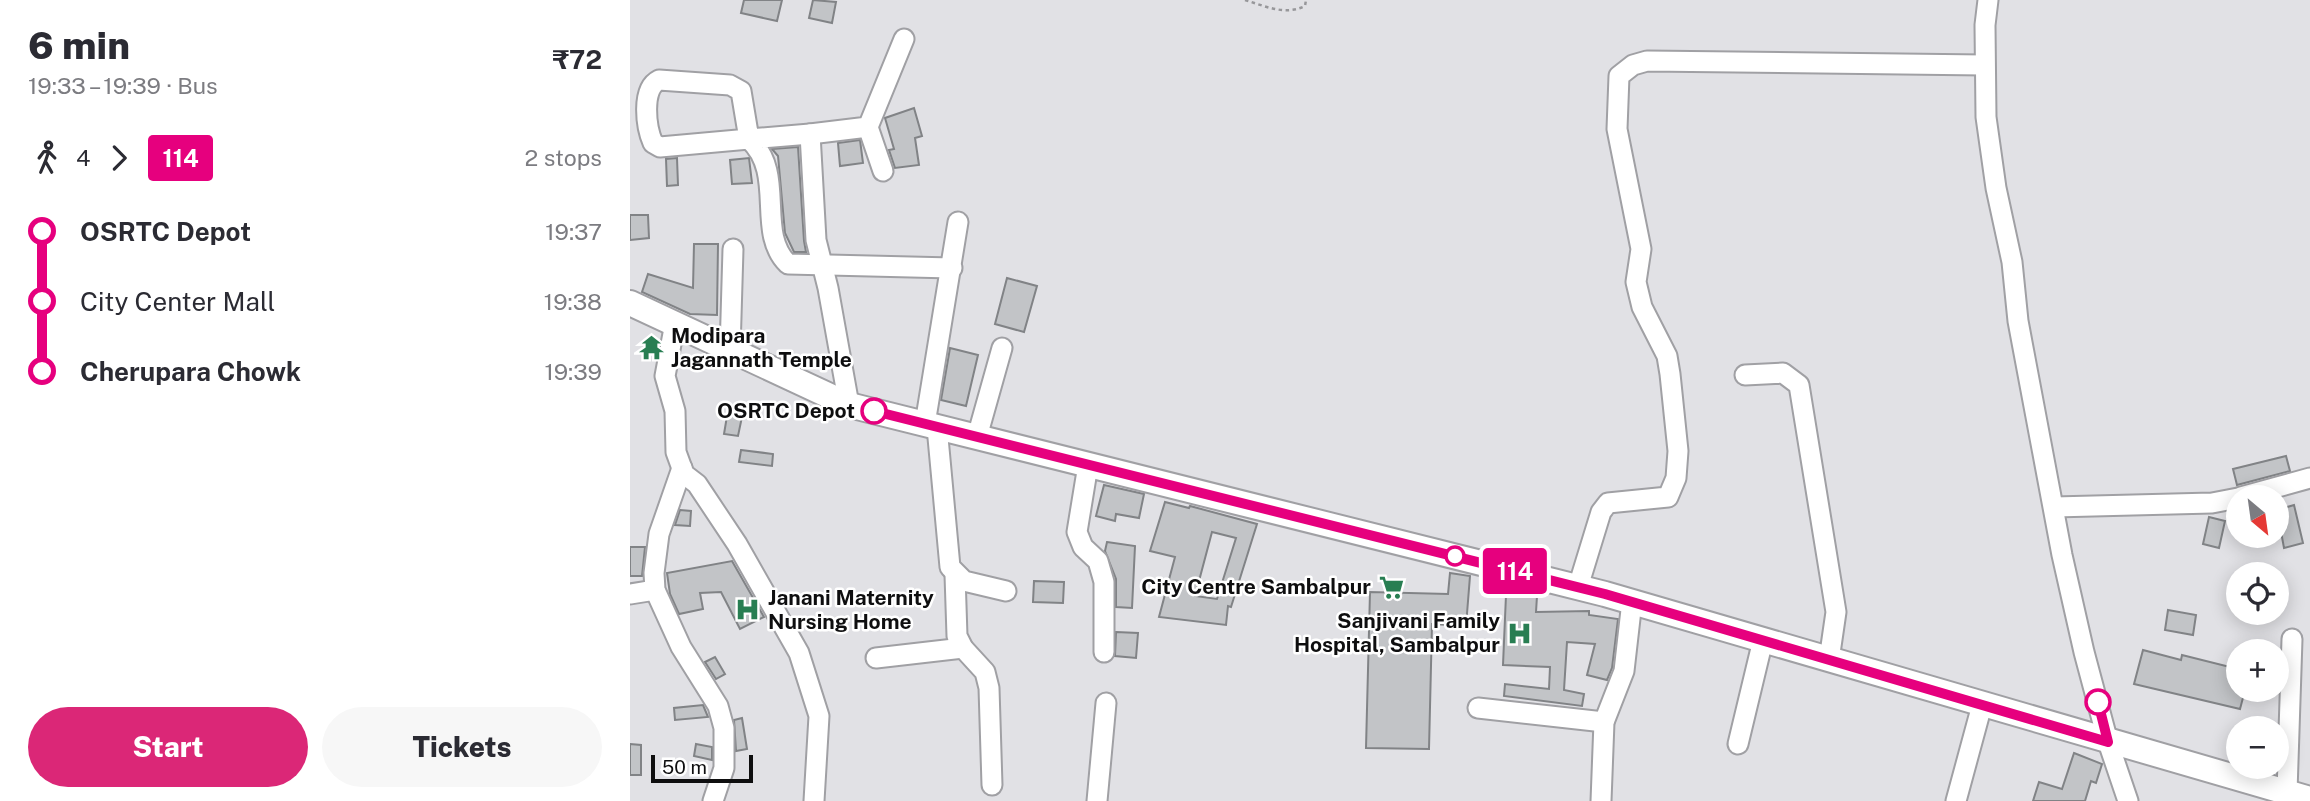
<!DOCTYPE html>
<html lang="en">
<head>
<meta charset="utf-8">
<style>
  :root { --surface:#fff; --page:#f7f7f7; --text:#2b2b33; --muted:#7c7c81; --accent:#db2777 }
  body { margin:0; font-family:"Public Sans",sans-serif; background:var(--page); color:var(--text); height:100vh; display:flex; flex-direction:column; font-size:26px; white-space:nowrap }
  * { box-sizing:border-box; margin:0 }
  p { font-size:23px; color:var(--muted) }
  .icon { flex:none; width:38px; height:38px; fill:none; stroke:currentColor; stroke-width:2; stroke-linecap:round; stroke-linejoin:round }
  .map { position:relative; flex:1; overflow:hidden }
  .side { display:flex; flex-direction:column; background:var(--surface); width:630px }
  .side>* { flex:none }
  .badge { padding:0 14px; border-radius:5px; font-size:24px; line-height:46px }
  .needle { width:46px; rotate:151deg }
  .fabs { position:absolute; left:1596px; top:485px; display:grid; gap:14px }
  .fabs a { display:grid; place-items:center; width:63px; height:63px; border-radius:50%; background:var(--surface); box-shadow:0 4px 18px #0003; font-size:35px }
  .scale { position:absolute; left:21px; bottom:18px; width:102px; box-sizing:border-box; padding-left:7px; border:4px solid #0e0e0f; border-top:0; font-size:19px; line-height:24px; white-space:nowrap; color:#0e0e0f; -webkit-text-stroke:5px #fff; paint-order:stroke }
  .map>.badge { position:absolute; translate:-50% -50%; box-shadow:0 0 0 4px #fff }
  .legs { display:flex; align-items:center; gap:10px; height:77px; padding:0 28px; font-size:23px }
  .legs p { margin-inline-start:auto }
  .summary { display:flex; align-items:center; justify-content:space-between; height:119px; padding:0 28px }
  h1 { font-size:38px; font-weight:800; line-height:52px }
  .primary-button { display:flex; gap:14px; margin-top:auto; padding:14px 28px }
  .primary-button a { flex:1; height:80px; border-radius:42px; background:var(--accent); color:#fff; font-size:28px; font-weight:800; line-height:80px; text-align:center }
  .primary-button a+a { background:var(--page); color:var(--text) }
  ul { padding:0 28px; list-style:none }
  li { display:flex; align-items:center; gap:24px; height:70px; font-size:26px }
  li i { display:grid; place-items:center; width:10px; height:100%; margin:0 9px; background:currentColor }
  li i::after { content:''; width:18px; height:18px; margin:-9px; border:5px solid; border-radius:50%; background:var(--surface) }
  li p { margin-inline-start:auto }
  li:first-child i { background:linear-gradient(#0000 50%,currentColor 0) }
  li:last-child i { background:linear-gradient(currentColor 50%,#0000 0) }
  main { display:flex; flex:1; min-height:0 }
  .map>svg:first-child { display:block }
  .building { fill:#c2c4c7; stroke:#818386; stroke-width:2; fill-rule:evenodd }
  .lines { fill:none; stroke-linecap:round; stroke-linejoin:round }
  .minor-casing { stroke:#a0a0a4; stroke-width:23 }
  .major-casing { stroke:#a0a0a4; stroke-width:28 }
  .path { stroke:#97979a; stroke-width:2.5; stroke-dasharray:3.5 3.5; stroke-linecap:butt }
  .minor { stroke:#fff; stroke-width:19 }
  .major { stroke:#fff; stroke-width:24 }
  .line-1-casing { stroke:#fff; stroke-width:16 }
  .line-1 { stroke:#e6007e; stroke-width:10 }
  .stop-1-dot { fill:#fff; stroke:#e6007e; stroke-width:3.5 }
  .labels { text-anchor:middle; stroke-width:5; stroke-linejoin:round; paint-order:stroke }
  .poi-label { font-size:21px; font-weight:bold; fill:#0e0e0f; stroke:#fff; text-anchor:start }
  .stop-label { font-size:21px; font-weight:bold; fill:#0e0e0f; stroke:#fff; text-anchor:end }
</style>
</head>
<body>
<main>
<section class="side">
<div class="summary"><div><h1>6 min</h1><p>19:33 – 19:39 · Bus</p></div><b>₹72</b></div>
<div class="legs"><svg class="icon" aria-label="walk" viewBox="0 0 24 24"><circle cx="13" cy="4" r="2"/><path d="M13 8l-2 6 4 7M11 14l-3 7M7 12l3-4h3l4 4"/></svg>4<svg class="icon" aria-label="forward" viewBox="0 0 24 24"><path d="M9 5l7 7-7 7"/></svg><b class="badge" style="background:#e6007e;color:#fff">114</b><p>2 stops</p></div>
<ul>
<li><i style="color:#e6007e"></i><b>OSRTC Depot</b><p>19:37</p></li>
<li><i style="color:#e6007e"></i><span>City Center Mall</span><p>19:38</p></li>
<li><i style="color:#e6007e"></i><b>Cherupara Chowk</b><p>19:39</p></li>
</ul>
<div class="primary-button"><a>Start</a><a>Tickets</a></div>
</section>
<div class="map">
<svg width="1680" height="801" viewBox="0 0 1680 801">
  <rect width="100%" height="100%" fill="#e1e1e5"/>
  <g class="building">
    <polygon points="114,0 152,0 147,21 111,13"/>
    <polygon points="183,0 206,2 202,23 179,18"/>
    <polygon points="284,108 292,136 285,138 289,165 265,168 259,150 264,149 255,118"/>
    <polygon points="230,140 233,163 210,166 208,143"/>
    <polygon points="168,147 174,241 176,252 164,252 155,233 148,156 142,149"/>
    <polygon points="47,158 48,185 37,186 36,159"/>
    <polygon points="119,158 122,183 102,184 100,160"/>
    <polygon points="0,215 18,215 19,238 0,240"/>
    <polygon points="64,244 88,244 87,315 60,314 12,292 18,274 63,288"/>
    <polygon points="377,278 407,286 394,332 365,324"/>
    <polygon points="320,348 348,355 336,406 311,400"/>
    <polygon points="98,410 113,412 108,436 94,434"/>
    <polygon points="111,450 143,454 142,466 109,462"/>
    <polygon points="1656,456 1660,471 1607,485 1603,469"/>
    <polygon points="474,485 514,494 509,518 486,514 485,521 466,516"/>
    <path d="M535 502 559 508 560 506 627 524 601 607 598 606 596 625 529 617 545 557 520 551ZM582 532 606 538 587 599 565 596Z"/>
    <polygon points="1664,505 1673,543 1654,548 1647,510"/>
    <polygon points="50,510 61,511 60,526 45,525"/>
    <polygon points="1579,517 1595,521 1589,548 1573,544"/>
    <polygon points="477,542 505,546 502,608 486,607 486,579 475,551"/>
    <polygon points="0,547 15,547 12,576 0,576"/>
    <polygon points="102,561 134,617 110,629 91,592 70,593 73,609 49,614 40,594 37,573"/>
    <polygon points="820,573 840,576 836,626 802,624 799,749 736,748 740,592 818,594"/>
    <polygon points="404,581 434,582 433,603 403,602"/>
    <polygon points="876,595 907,596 906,612 959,611 959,615 988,619 982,668 977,680 957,675 965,644 937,642 934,690 954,694 952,706 874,696 875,684 919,689 920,667 873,665"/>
    <polygon points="1538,610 1566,615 1563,635 1535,630"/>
    <polygon points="486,632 508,633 506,658 485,656"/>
    <polygon points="1513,650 1551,660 1552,655 1608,669 1608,690 1615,690 1610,709 1504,684"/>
    <polygon points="85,657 95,674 86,679 75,662"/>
    <polygon points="73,705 78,717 45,720 44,708"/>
    <polygon points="112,718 117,749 106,751 104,720"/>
    <polygon points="0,744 11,745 11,775 0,775"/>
    <polygon points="66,744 82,747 82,760 64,756"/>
    <polygon points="1444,753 1472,764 1466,783 1461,781 1455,801 1403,801 1409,782 1432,789"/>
  </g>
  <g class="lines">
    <defs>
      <g id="minor">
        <polyline points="1358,0 1355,25 1356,117 1366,188 1382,262 1388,321 1432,555 1454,652 1478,742 1498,801"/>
        <polyline points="238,127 253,171"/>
        <path d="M180 134 119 139 111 91 100 85 29 80C11 89 16 127 23 143L30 147 119 139C157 174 125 232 158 264L322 268"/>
        <polyline points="45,323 35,376 45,411 46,452 54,474 67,484 107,544 169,653 189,716 184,801"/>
        <polyline points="100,351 103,249"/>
        <polyline points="1115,375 1153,373 1169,385 1206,612 1199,660"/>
        <polyline points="219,405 198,288 186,240 180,134 238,127 274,39"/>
        <polyline points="295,424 328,222"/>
        <polyline points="307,427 320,567 334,581 376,591"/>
        <polyline points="347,437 372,348"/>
        <polyline points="458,465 447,532 453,547 468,561 474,582 474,652"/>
        <polyline points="52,468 29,534 24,573 25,590 51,647 88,706 94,728 94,768 83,801"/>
        <polyline points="1611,497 1680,478"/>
        <polyline points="1424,507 1582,503 1608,498"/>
        <polyline points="325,575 327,636 333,648 355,672 359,688 362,785"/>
        <polyline points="948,587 971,512 978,503 1038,497 1046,478 1048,451 1040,374 1037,356 1012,307 1006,282 1011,249 987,129 989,76 1003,65 1017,61 1354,65"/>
        <polyline points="0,594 25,590"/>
        <polyline points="246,658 333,648"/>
        <polyline points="848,708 974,722"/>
        <polyline points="1108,744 1133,640"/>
        <polyline points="1657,792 1662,639"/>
        <polyline points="467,801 476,703"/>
        <polyline points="971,801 974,722 994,671 1002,601"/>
        <polyline points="1326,801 1352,705"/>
      </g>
      <polyline id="major" points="0,303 219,405 975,594 1680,799"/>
    </defs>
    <use href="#minor" class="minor-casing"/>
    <use href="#major" class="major-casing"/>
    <path class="path" d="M615 0C635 6 655 16 675 6L676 0"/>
    <use href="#minor" class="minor"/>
    <use href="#major" class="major"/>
  </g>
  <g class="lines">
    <defs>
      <polyline id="line-1" points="244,411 975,594 1478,742 1468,702"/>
    </defs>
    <use href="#line-1" class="line-1-casing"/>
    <use href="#line-1" class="line-1"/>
  </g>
  <defs>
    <symbol id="temple-bare" viewBox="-9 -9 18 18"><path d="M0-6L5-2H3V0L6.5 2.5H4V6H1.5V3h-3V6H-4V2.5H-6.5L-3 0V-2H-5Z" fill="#287e52" stroke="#fff" stroke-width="2.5" paint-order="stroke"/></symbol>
    <symbol id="supermarket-bare" viewBox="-9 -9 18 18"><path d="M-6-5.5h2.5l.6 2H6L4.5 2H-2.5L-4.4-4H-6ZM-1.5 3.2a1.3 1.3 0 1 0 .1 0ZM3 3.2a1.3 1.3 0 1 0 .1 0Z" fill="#287e52" stroke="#fff" stroke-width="2.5" paint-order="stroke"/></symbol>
    <symbol id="hospital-bare" viewBox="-9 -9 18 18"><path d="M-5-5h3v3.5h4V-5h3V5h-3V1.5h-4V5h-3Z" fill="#287e52" stroke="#fff" stroke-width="2.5" paint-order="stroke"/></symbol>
  </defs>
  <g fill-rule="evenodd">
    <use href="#temple-bare" x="4" y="330" width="35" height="35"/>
    <use href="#supermarket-bare" x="744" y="570" width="35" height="35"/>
    <use href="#hospital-bare" x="100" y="592" width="35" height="35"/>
    <use href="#hospital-bare" x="872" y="616" width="35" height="35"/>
  </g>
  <g class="stop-1-dot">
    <circle cx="244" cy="411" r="12"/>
    <circle cx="825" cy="556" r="9"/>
    <circle cx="1468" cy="702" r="12"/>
  </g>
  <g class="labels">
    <g class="poi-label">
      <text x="41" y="343">Modipara<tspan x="41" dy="24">Jagannath Temple</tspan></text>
      <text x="741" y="594" text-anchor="end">City Centre Sambalpur</text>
      <text x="138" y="605">Janani Maternity<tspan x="138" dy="24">Nursing Home</tspan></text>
      <text x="870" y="628" text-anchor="end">Sanjivani Family<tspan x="870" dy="24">Hospital, Sambalpur</tspan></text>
    </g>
    <g class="stop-label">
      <text x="225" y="418">OSRTC Depot</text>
    </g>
  </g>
</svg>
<div class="fabs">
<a><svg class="needle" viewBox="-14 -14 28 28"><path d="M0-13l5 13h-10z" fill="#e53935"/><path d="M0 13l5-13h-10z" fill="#7c7c81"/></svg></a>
<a><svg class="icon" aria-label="locate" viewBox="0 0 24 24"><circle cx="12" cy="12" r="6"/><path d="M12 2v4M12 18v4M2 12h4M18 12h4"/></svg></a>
<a>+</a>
<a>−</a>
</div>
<div class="scale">50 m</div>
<b class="badge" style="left:885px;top:571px;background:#e6007e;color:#fff">114</b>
</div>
</main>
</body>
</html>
